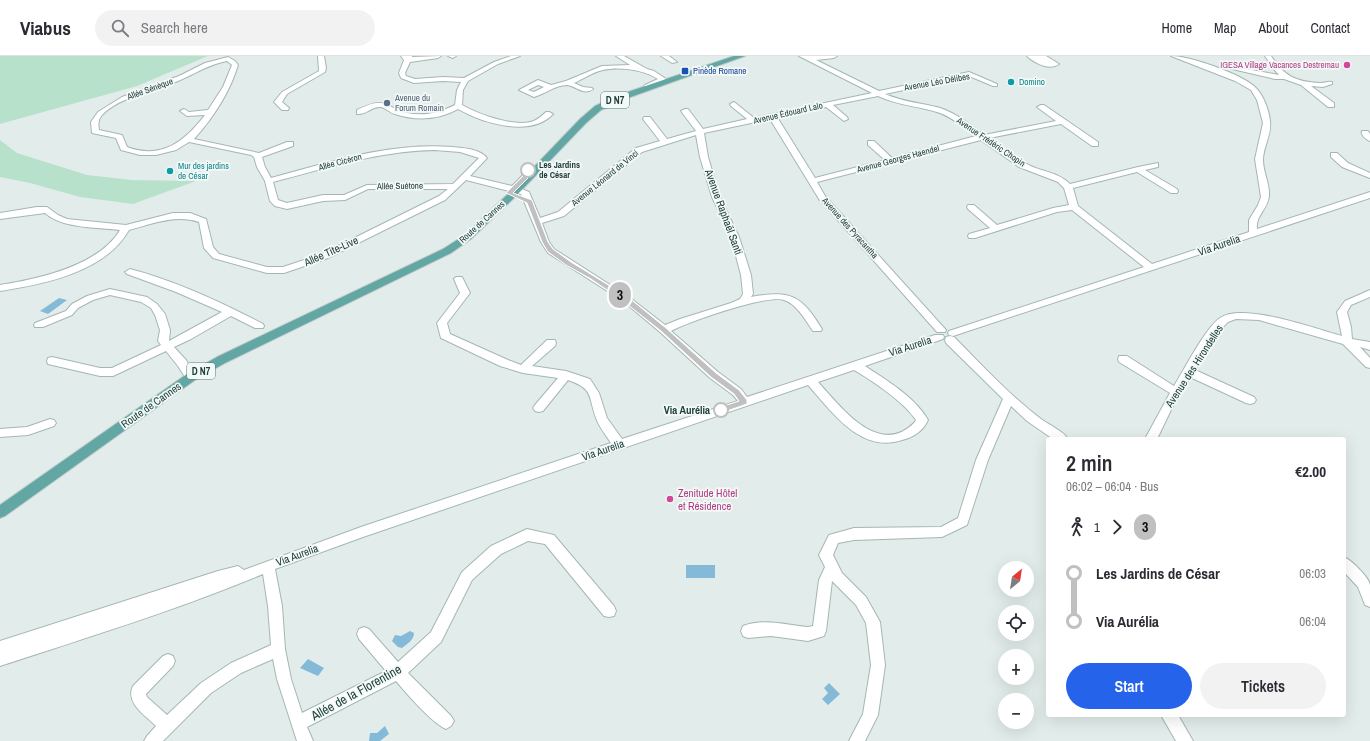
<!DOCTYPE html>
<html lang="en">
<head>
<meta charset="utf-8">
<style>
  :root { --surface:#fff; --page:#f2f2f3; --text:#2b2b33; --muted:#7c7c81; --line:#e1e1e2; --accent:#2563eb }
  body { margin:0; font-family:"Archivo Narrow",sans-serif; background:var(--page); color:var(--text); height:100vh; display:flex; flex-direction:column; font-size:15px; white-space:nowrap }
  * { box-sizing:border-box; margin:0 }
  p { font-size:13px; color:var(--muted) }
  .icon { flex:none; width:22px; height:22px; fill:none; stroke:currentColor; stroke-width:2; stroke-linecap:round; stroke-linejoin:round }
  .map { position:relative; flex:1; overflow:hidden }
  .sheet { position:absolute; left:1046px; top:381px; width:300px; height:280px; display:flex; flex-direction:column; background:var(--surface); border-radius:4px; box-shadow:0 4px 16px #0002 }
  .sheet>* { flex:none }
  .badge { padding:0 8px; border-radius:13px; font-size:14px; line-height:26px }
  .needle { width:26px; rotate:30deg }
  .controls { position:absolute; left:998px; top:505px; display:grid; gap:8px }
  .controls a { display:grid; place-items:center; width:36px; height:36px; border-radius:50%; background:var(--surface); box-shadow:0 4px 16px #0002; font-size:20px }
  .map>.badge { position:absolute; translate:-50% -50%; box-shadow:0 0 0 2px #fff }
  .legs { display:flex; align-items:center; gap:6px; height:44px; padding:0 20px; font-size:13px }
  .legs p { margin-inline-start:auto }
  .summary { display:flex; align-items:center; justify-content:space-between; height:68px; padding:0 20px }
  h1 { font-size:22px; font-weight:600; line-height:30px }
  .action { display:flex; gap:8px; margin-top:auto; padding:8px 20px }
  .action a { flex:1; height:46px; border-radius:24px; background:var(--accent); color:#fff; font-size:16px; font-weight:600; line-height:46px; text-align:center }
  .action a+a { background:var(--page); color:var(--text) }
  ul { padding:0 20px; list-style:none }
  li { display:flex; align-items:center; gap:14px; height:48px; font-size:15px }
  li i { display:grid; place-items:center; width:6px; height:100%; margin:0 5px; background:currentColor }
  li i::after { content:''; width:10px; height:10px; margin:-5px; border:3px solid; border-radius:50%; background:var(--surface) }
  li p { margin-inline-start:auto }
  li:first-child i { background:linear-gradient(#0000 50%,currentColor 0) }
  li:last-child i { background:linear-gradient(currentColor 50%,#0000 0) }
  header { display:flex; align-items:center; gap:24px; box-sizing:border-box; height:56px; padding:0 20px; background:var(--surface); border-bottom:1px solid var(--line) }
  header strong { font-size:19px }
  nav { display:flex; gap:22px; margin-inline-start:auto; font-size:14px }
  .search { width:280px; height:36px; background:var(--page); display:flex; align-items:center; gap:10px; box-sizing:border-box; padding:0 14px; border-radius:22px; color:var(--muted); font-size:15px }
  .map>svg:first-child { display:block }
  .green { fill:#b8e1cb }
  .water { fill:#84bad8 }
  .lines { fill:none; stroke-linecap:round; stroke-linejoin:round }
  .street-casing { stroke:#a4b6b4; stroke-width:2 }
  .primary-casing { stroke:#c1cac9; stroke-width:2 }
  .street { fill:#fff; fill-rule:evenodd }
  .primary { fill:#62a7a4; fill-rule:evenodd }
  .line-1 { fill:#c0c0c0; stroke:#fff }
  .hotel-dot { fill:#d1479c; stroke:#f3f9f7; stroke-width:1.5 }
  .transit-dot { fill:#1a4fb4; stroke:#f3f9f7; stroke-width:1.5 }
  .culture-dot { fill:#0f9aa8; stroke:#f3f9f7; stroke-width:1.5 }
  .service-dot { fill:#5c6f8a; stroke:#f3f9f7; stroke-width:1.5 }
  .stop-1-dot { fill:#fff; stroke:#c0c0c0; stroke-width:2 }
  .labels { text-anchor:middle; stroke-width:3.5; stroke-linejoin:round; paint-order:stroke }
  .far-hotel-label { font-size:9px; fill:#b23c85; stroke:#f3f9f7; text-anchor:end }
  .far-transit-label { font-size:9px; fill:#164399; stroke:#f3f9f7; text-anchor:start }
  .far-street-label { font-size:9px; fill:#20403e; stroke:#f3f9f7 }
  .far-culture-label { font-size:9px; fill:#0d838f; stroke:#f3f9f7; text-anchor:start }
  .far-service-label { font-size:9px; fill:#4e5e75; stroke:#f3f9f7; text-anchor:start }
  .far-stop-label { font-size:9px; font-weight:bold; fill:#20403e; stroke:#f3f9f7; text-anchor:start }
  .shield { fill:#f3f9f7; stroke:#5f7876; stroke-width:1 }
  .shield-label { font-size:10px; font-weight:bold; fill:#20403e }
  .street-label { font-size:11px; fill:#20403e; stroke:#f3f9f7 }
  .stop-label { font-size:11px; font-weight:bold; fill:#20403e; stroke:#f3f9f7; text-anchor:end }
  .hotel-label { font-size:11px; fill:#b23c85; stroke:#f3f9f7; text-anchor:start }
  .near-street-label { font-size:13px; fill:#20403e; stroke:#f3f9f7 }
</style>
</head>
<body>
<header>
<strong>Viabus</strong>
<div class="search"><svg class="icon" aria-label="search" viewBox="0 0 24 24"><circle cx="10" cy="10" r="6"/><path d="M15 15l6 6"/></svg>Search here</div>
<nav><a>Home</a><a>Map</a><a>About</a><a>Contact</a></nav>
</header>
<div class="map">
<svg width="1370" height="685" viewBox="0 0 1370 685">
  <rect width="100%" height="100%" fill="#e2edeb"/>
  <g class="green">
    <polygon points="0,0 208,0 137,30 0,68"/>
    <polygon points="0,84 17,97 87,119 132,124 196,125 133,148 80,141 30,127 0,121"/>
  </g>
  <g class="water">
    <polygon points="59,242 67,244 48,258 40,255"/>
    <rect x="686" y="509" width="29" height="13"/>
    <path d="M410 575 414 577C414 584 407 588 402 592L398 591 392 585 395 579 401 580Z"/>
    <polygon points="308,603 324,612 318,620 300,612"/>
    <polygon points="829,627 840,638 828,649 822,643 828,637 824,632"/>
    <polygon points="385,670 389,678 380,685 369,685 370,677 377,677"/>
  </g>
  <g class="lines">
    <defs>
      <g id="street">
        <polygon points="318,0 324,0 326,12 325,16 287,38 282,46 289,52 288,54 282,54 274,46 282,36 319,15"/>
        <path d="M401 0H412V1L441 0 438 2 410 6 405 17 406 20 415 23 443 21 464 22 494 6 511 0H520L498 8 468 25 463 34 462 49C478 58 515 72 534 65 538 63 542 60 546 56H549L553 58C531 82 482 67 458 53 438 64 416 65 395 58 390 57 386 52 381 51 372 50 366 59 357 58V54C364 51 373 46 381 47 388 47 392 52 398 54 417 62 437 58 455 49L457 34 461 26 443 25 414 27 401 22 399 17 404 4Z"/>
        <polygon points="448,0 456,0 453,2"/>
        <path d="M616 0H624L647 13 654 15 666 23 647 32 644 30 645 29 658 23C644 14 620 10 603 14 593 16 583 23 574 27L583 31 592 32 593 33C584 40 576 30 567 29 555 29 545 38 534 41L519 34 538 24 551 29 566 25 602 10 630 9ZM538 29 544 31 534 36 528 34Z"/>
        <polygon points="661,0 669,0 677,6 672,7"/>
        <path d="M799 0H837L834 2 816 4 879 35 969 16 997 28V30H993L969 20 885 38C903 46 922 47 940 52 956 57 970 69 984 79L1056 65 1037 51 1041 49H1044L1098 86V90H1092L1061 68 989 82C1000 90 1012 100 1025 107 1040 116 1057 115 1070 128L1138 111 1158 107V111L1145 114 1177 133 1178 135 1177 137H1171L1137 116 1073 132 1078 150 1152 208 1249 176V164L1258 149 1261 141 1255 103 1263 67 1257 44 1251 34 1235 25 1171 0C1190 0 1242 18 1256 32 1263 39 1269 54 1270 65 1272 78 1263 91 1263 104 1263 116 1270 128 1269 140 1268 153 1255 160 1257 173L1370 136V142L953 280 949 279 948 277 949 275 1144 211 1072 154 1057 156 975 182H969L968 180 969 178 990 172 968 153 967 151 968 149H974L997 169 1053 152 1069 149 1064 132 1058 126 1019 111 981 84 817 126 825 140 946 274 945 276H937L819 143 770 63 704 77 708 101 720 141 739 181 751 219 753 238 751 241C791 234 801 239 822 273L821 275H813C806 265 797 248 784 244 767 238 689 266 671 275L718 316 741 333 747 341 935 279H943L944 281 943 283 865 310C886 324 915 341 928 364 923 375 914 381 902 384 861 398 832 356 808 329L363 481 275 513 282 550 285 593 291 623 302 657 386 615 359 583 357 578 359 573 364 571 369 573 398 606 431 576 462 516 491 490 527 473 554 479 614 550 616 555 614 560 609 561 604 560 545 488 528 485 501 498 472 524 441 586 408 617 451 660 454 665 451 670 446 673C431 666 407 638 396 625L307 671 313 685H297L277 623 273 603 241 617 211 637 163 685H144L147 680 156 670C145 659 125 647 133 630L163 600 168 598 173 600 175 605 173 610 146 638 147 641 167 659 201 627 231 607 271 589 268 550 263 518C177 554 88 581 0 610V585L218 515 238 510 244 514 361 471 611 387C606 379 599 371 596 362 588 340 594 333 568 324L543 355 539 356 535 355 533 352 535 349 558 322 523 317 500 310 441 282 437 267 460 237 454 223 456 221H462L470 237 447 267 450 278 508 304 521 309 547 284H555L556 287 555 290 532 310 566 315 590 323 599 337 607 362 622 383 738 345 733 339 710 322 660 276 623 245 548 197 541 186 521 138 466 124 445 144 328 202 284 217H267L213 202 204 192 199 166C176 158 152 168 129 174 105 216 45 228 0 235V229C38 223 99 210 120 174 97 171 63 173 45 157L0 163V157L37 151H47L58 159 67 163 126 169 173 157H190L206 163 213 191 219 198 267 211H283L322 198 439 140 448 133H368L345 144 323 145 287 153 275 150 270 145 265 125 257 111 254 101 251 99 189 86 176 94 156 99H140L121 94 116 82 92 77 91 66 98 56 122 41 179 20 205 7 228 1 235 5 238 9C230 36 213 62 194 83L259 97 287 86H293V90L262 101 265 111 271 122C331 106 390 86 453 91 464 92 480 93 487 102L470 120 512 130 522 120 523 115H529L530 120 519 132 529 136 540 162 558 156 636 92 660 85 643 63 644 61H650L667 83 696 75 681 55 685 53H688L703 73 747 63 731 50 730 48 734 46 754 62 872 37ZM227 5 232 9 223 31 208 54 189 56 184 53 180 55 187 60 205 59C185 85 162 104 127 91L122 79 99 74C98 68 98 64 102 59 119 41 156 34 178 25 195 18 209 8 227 5ZM878 40C897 49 917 50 937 56 951 60 964 72 976 80L892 102 874 85H868V89L885 104 815 122 777 61 826 51 844 65 848 63 847 61 833 49ZM696 79 700 101 712 141 731 181 741 219 743 238 740 243 731 247 680 263 665 269 629 241 554 193 549 186 542 167 564 160 642 96ZM435 94 460 96 479 102 453 128 367 129 344 139H323L287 147 278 144 273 126C327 112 379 95 435 94ZM854 314C874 326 903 345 916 364L915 366C879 403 841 351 818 326Z"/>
        <path d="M1027 0H1046L1059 8C1050 15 1034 7 1027 0Z"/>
        <path d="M1265 0H1271C1284 20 1296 26 1320 27 1325 27 1328 25 1332 26V28L1323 31 1311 30 1334 47V51H1328L1301 29 1284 23H1275L1228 12 1231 10 1279 19 1273 12Z"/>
        <path d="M1362 75H1368L1370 78V85C1367 84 1360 79 1362 75Z"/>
        <polygon points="1331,97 1337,97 1348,107 1370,117 1370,122 1342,111 1331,101"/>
        <path d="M130 213C176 225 221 246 263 268L264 270 263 272H255L231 260 191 283 174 291 186 304 196 321 195 324H187L178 310 166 295 113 320H100L48 308 47 305 48 302 52 301 100 312H112L161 289 158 285 160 274 155 259 151 252 141 246 110 239 93 244 78 252 72 259 43 271H35L34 269 35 267 66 255 72 248 87 240 110 233 147 241 157 248 165 258 170 274 169 285 222 256 176 236 127 218 125 216Z"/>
        <path d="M1370 234V241L1351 249 1347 256 1351 271 1352 283 1370 286V294L1360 291 1370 302V312L1366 311 1343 288 1259 264 1236 263 1228 266 1222 272 1195 314 1254 341 1256 344 1254 347 1250 348 1246 347 1190 321 1171 354 1157 383H1145L1170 337 1119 306 1118 303 1119 300H1127L1174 330C1184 314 1206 271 1220 262 1243 246 1315 273 1342 280L1337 256 1345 245Z"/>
        <path d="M950 280 954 281C982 309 1009 339 1041 363 1049 369 1063 375 1068 383H1053L1027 365 1011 350 988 404 967 469 942 481 854 484 838 487 833 499 842 517 866 541 880 566 885 609 878 659 865 685H849L863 658 871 609 866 567 856 549 832 525 826 575 824 580 808 585 771 580 748 582 743 580 741 575 743 570C763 562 787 569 808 571L813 570 819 524 825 511 819 499 829 479 854 472 941 471 958 462 976 404 1003 343 946 287 945 284 946 281Z"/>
        <polygon points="50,363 54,364 56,367 54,370 28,379 0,381 0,373 27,371"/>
        <path d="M1344 501C1351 504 1369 521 1370 529 1370 536 1370 544 1370 551L1365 549 1358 531 1344 516Z"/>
        <polygon points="1161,659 1178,659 1193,685 1176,685"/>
      </g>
      <polygon id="primary" points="734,0 745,0 625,43 601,54 586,67 515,141 471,183 451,197 225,307 195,324 5,460 0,462 0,449 187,318 217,301 443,193 465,179 509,137 580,63 595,50 619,39"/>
    </defs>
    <use href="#street" class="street-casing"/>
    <use href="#primary" class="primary-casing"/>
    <use href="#street" class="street"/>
    <use href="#primary" class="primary"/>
  </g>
  <polygon class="line-1" points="526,113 531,114 528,122 513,137 532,144 548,186 553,193 571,206 628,241 666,272 716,317 739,334 747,344 747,348 721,357 718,356 718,352 739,345 734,338 711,321 661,275 623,245 591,223 566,209 548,196 542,186 527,147 506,137 523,120"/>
  <g class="hotel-dot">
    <circle cx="1347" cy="9" r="4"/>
    <circle cx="670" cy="443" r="4"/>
  </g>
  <rect class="transit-dot" x="681" y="11" width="8" height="8" rx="2"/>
  <g class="culture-dot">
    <circle cx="1011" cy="26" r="4"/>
    <circle cx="170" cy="115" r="4"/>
  </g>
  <circle class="service-dot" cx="387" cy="47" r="4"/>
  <g class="stop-1-dot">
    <circle cx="528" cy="114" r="7"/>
    <circle cx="721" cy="354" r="7"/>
  </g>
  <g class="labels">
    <g class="far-hotel-label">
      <text x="1339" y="12">IGESA Village Vacances Destremau</text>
    </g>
    <g class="far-transit-label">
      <text x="693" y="18">Pinède Romane</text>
    </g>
    <g class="far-street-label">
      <text transform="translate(937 26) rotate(-10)" y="3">Avenue Léo Délibes</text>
      <text transform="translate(150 33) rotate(-20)" y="3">Allée Sénèque</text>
      <text transform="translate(788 57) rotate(-13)" y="3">Avenue Édouard Lalo</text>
      <text transform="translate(991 86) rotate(34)" y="3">Avenue Frédéric Chopin</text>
      <text transform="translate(898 103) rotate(-15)" y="3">Avenue Georges Haendel</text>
      <text transform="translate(340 106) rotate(-15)" y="3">Allée Cicéron</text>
      <text transform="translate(605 122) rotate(-39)" y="3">Avenue Léonard de Vinci</text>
      <text transform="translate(400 130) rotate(-1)" y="3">Allée Suétone</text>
      <text transform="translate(482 166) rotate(-42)" y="3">Route de Cannes</text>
      <text transform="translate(850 172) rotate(48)" y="3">Avenue des Pyracantha</text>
    </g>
    <g class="far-culture-label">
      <text x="1019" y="29">Domino</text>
      <text x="178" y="113">Mur des jardins<tspan x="178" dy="10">de César</tspan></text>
    </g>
    <g class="far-service-label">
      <text x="395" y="45">Avenue du<tspan x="395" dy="10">Forum Romain</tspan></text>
    </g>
    <g class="far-stop-label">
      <text x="539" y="112">Les Jardins<tspan x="539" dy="10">de César</tspan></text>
    </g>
    <g class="shield">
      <rect x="601" y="36" width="28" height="16" rx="3"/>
      <rect x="187" y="307" width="28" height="16" rx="3"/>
    </g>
    <g class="shield-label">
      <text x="615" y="48">D N7</text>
      <text x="201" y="319">D N7</text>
    </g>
    <g class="street-label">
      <text transform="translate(724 156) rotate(70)" y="4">Avenue Raphaël Santi</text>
      <text transform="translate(1219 189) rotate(-19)" y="4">Via Aurelia</text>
      <text transform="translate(331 195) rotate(-24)" y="4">Allée Tite-Live</text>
      <text transform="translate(910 290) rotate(-18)" y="4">Via Aurelia</text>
      <text transform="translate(1194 310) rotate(-57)" y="4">Avenue des Hirondelles</text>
      <text transform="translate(151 349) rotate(-35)" y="4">Route de Cannes</text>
      <text transform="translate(603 394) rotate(-19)" y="4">Via Aurelia</text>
      <text transform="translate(297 499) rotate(-20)" y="4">Via Aurelia</text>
    </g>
    <g class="stop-label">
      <text x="710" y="358">Via Aurélia</text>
    </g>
    <g class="hotel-label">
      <text x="678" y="441">Zenitude Hôtel<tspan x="678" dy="13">et Résidence</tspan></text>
    </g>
    <g class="near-street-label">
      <text transform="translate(356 636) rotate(-29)" y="5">Allée de la Florentine</text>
    </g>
  </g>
</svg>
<div class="controls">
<a><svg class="needle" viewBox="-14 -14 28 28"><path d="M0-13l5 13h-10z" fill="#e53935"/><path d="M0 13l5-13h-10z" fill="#7c7c81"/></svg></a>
<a><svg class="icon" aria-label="locate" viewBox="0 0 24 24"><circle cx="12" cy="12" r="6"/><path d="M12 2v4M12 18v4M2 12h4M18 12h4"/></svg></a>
<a>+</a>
<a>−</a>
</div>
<b class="badge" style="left:620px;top:239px;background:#c0c0c0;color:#111">3</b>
<section class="sheet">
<div class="summary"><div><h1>2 min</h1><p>06:02 – 06:04 · Bus</p></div><b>€2.00</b></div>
<div class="legs"><svg class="icon" aria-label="walk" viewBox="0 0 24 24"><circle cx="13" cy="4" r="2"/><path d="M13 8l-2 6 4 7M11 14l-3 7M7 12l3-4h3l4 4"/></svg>1<svg class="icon" aria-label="forward" viewBox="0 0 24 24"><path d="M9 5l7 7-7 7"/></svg><b class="badge" style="background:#c0c0c0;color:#111">3</b></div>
<ul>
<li><i style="color:#c0c0c0"></i><b>Les Jardins de César</b><p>06:03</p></li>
<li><i style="color:#c0c0c0"></i><b>Via Aurélia</b><p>06:04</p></li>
</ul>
<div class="action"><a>Start</a><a>Tickets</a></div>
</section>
</div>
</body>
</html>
